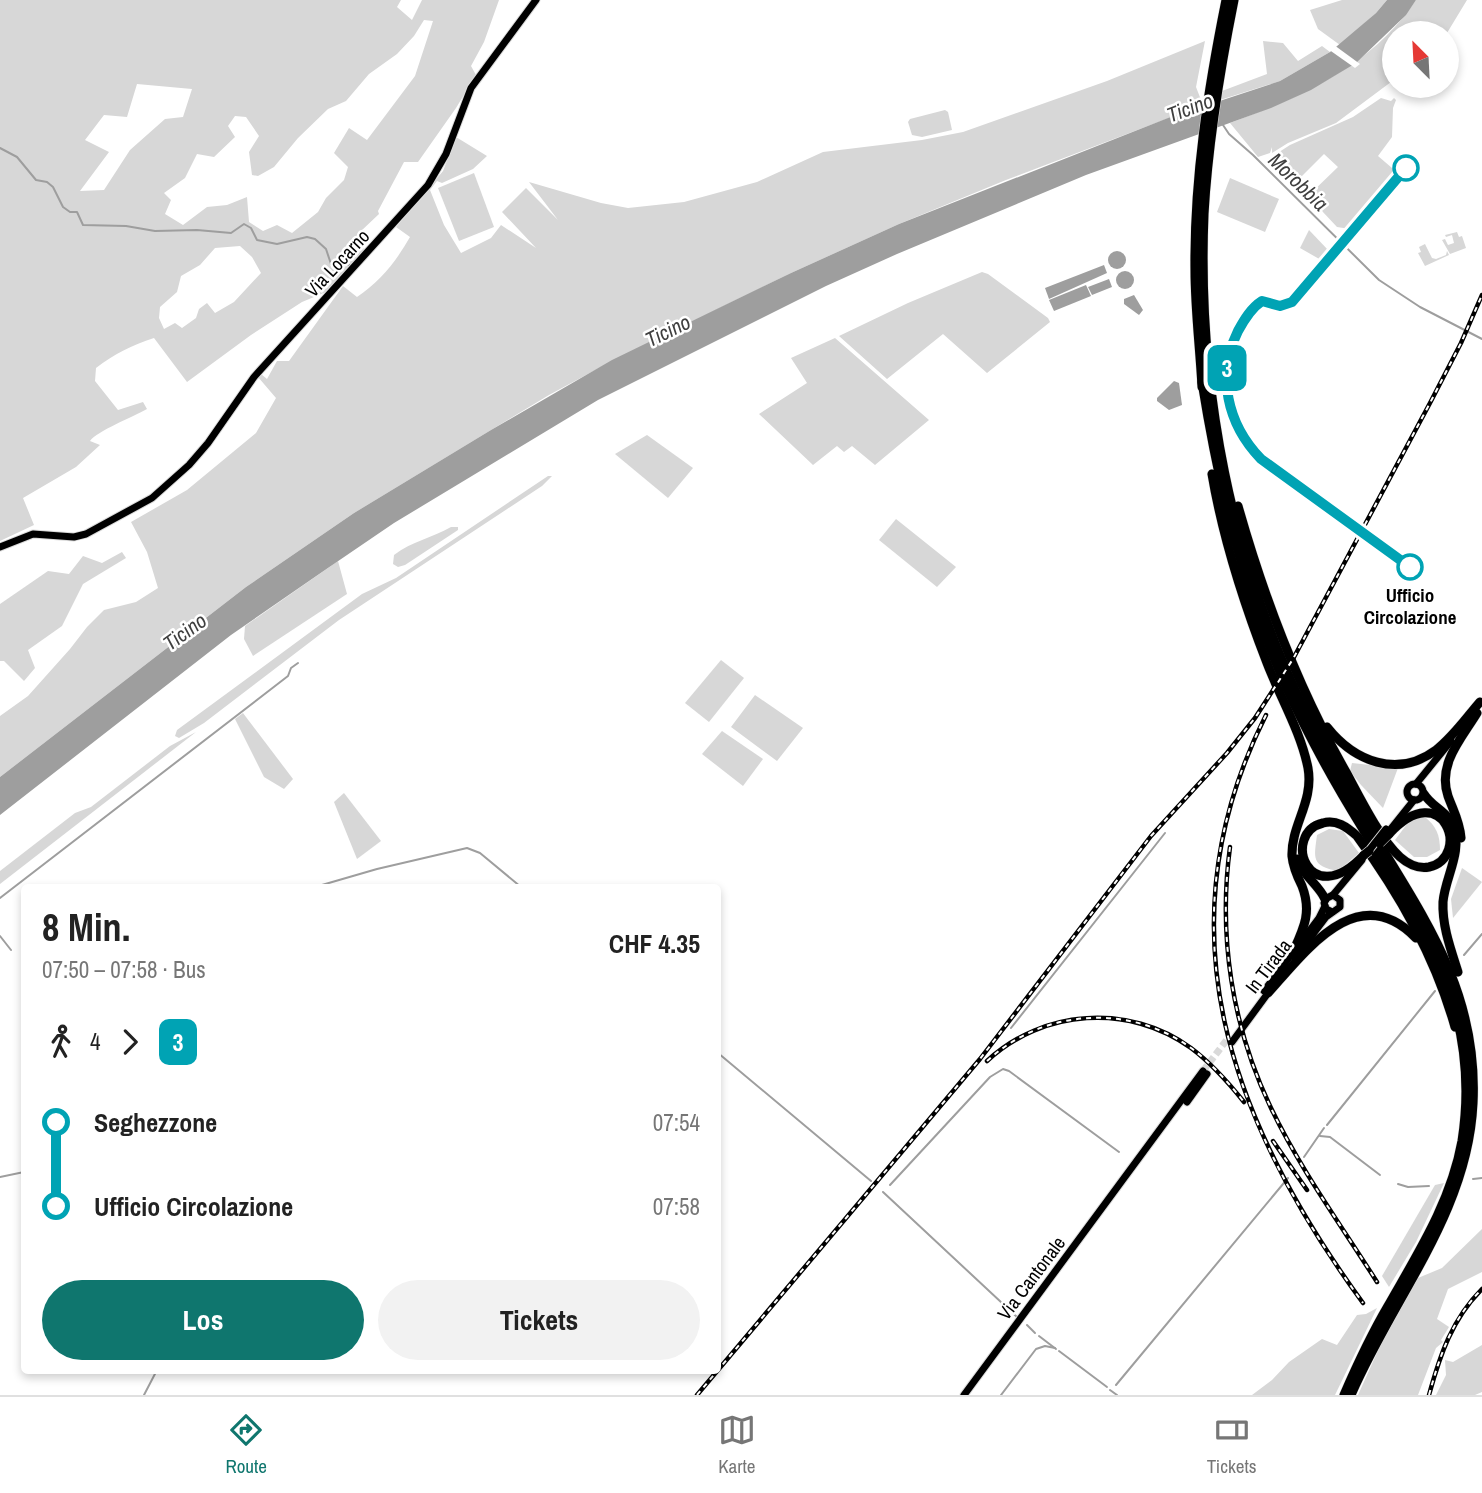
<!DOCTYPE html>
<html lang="de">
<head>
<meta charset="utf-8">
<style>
  :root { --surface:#fff; --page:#f2f2f2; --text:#222; --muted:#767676; --line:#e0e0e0; --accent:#0f766e }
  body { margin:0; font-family:"Archivo Narrow",sans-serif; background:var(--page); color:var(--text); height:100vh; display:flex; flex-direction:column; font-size:26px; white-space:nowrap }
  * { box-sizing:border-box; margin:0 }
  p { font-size:23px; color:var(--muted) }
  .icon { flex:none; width:38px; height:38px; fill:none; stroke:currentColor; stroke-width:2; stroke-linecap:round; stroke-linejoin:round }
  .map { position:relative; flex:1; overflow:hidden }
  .side { position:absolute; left:21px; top:884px; width:700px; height:490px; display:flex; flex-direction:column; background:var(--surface); border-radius:7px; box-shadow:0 4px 10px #0003 }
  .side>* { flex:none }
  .badge { padding:0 14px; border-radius:10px; font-size:24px; line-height:46px }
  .needle { width:46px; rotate:336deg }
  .controls { position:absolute; left:1382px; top:21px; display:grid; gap:14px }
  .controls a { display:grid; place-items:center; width:77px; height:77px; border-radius:50%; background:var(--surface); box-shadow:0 4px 10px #0003; font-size:35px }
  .map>.badge { position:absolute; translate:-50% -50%; box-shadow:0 0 0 4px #fff }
  .legs { display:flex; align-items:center; gap:10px; height:77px; padding:0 21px; font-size:23px }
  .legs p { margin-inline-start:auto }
  .head { display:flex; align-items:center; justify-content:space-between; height:119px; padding:0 21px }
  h1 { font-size:38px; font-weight:700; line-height:52px }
  .action { display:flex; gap:14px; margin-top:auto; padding:14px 21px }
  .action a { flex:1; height:80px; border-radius:42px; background:var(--accent); color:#fff; font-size:28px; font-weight:700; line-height:80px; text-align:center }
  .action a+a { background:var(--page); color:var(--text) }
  ul { padding:0 21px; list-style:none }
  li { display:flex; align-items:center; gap:24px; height:84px; font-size:26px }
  li i { display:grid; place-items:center; width:10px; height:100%; margin:0 9px; background:currentColor }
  li i::after { content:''; width:18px; height:18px; margin:-9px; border:5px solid; border-radius:50%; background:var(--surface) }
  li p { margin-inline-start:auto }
  li:first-child i { background:linear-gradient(#0000 50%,currentColor 0) }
  li:last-child i { background:linear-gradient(currentColor 50%,#0000 0) }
  .menu { display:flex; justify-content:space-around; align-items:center; height:98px; border-top:2px solid var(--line); background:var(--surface); font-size:19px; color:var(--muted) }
  .menu a { display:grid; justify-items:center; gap:4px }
  .menu .current { color:var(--accent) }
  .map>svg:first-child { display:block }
  .green { fill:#d7d7d7; fill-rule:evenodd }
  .water { fill:#9e9e9e }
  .pier { fill:#fff }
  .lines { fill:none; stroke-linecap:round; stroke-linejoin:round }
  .stream { stroke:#9e9e9e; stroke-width:2 }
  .primary-tunnel { stroke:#d9d9d9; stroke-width:7; stroke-dasharray:7 3.5; stroke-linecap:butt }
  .primary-casing { stroke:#dbdbdb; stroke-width:9 }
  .motorway-casing { stroke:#dbdbdb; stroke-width:10 }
  .primary { stroke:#000; stroke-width:7 }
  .motorway { stroke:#000; stroke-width:9 }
  .rail-casing { stroke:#000; stroke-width:4.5 }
  .rail { stroke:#fff; stroke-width:2; stroke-dasharray:5; stroke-linecap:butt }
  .primary-bridge-casing { stroke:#dbdbdb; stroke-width:9; stroke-linecap:butt }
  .motorway-bridge-casing { stroke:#dbdbdb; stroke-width:10; stroke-linecap:butt }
  .primary-bridge { stroke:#000; stroke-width:7 }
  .motorway-bridge { stroke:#000; stroke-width:9 }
  .line-1-casing { stroke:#fff; stroke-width:16 }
  .line-1 { stroke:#00a3b4; stroke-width:10 }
  .stop-1-dot { fill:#fff; stroke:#00a3b4; stroke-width:3.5 }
  .labels { text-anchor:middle; stroke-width:5; stroke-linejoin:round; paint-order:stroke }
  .street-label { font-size:19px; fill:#000; stroke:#fff }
  .stop-label { font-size:19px; font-weight:bold; fill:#000; stroke:#fff }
  .water-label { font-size:21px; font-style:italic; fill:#3f3f3f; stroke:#fff }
</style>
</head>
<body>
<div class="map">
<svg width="1482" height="1395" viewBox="0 0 1482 1395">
  <rect width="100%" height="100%" fill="#fff"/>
  <g class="green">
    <path d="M0 0H401L397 7 412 20 422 0H499L484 42 471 66 476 75 456 108 418 162H404L378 211 379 214 360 232 364 251 326 292 302 302 251 335 187 382 154 338C132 345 114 354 96 368L95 381 118 410 143 402 147 409C133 417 97 431 90 441L100 445 76 467 23 498 34 525 0 541ZM424 20 433 21 415 76 367 140 349 128 334 153 348 167 344 180 326 198 318 212 292 233 277 225 263 231 249 222 247 197 227 205 207 207 183 225 165 214 171 200 164 193 185 178 197 154 214 157 235 137 228 126 235 116 246 117 259 136 249 152 252 175 258 176 274 167 298 138 328 109 346 101 369 74 397 54 414 36ZM137 84 192 89 183 117 165 119 130 150 104 190 80 191 109 152 85 140 104 115 127 117ZM240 246 252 257 261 273 234 302 215 313 207 303 199 309 196 318 182 328 175 323 164 329 159 318 160 307 177 292 181 276 200 265 215 248Z"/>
    <polygon points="1342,0 1387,0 1376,13 1340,45 1318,29 1310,10"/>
    <path d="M1416 0H1467L1447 33H1395V79L1336 123 1288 143 1272 153V147L1270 153 1258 157 1230 123C1301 97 1372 66 1416 0Z"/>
    <path d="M1205 41 1196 87 1203 105 1006 180 899 224 791 273 612 361 549 395 354 513 246 587 0 777V716L28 696 70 649 87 627 104 610 136 602 158 588 147 552 131 522 187 490 256 433 276 398 258 377 261 374 267 379 277 361H289L343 286 357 297C380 282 397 260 410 237L396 227 443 171 456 137 487 156 473 169 442 183 437 181 430 190 444 225 461 253 491 238 501 225 536 248 502 212 526 188 558 220 529 182 601 203 628 208 684 202 757 182 823 152 922 140 963 132 1107 81Z"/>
    <polygon points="1263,41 1283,43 1298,61 1322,46 1330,52 1280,81 1220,100 1222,91 1267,74"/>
    <polygon points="1381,98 1391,101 1394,98 1396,100 1393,108 1392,137 1378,156 1399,174 1350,229 1337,227 1308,196 1338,167 1324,154 1295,183 1273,156 1290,145 1353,117"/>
    <polygon points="945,110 948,112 952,130 922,137 912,135 908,122 910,119"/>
    <polygon points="474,173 494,227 459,241 438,188"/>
    <polygon points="1230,178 1279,199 1265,232 1217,212"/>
    <polygon points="1309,230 1329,251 1321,260 1300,248"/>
    <polygon points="1457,232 1459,237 1462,236 1466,248 1450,254 1442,240 1445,239 1448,245 1454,243 1452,235 1446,237 1445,235"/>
    <polygon points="1425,244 1432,258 1436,259 1446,255 1447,251 1449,255 1425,266 1418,253 1421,252 1419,247"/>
    <polygon points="982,272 988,274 1048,318 1050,322 987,373 943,334 887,379 839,336 908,303"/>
    <polygon points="835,338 929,420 875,465 852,446 844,452 837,446 813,465 759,414 807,383 791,358"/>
    <polygon points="647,435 693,468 668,498 615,454"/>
    <polygon points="548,476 552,476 542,486 339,620 204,723 179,738 175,736 177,730 362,594 396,578"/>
    <polygon points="896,519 956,567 937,587 879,540"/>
    <path d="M451 527H458V530L405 565 398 567 393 564 394 555C412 541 432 538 451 527Z"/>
    <polygon points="122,552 126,558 83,584 62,626 28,650 35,668 24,681 4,661 0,661 0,604 48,571 69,574 83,556 102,563"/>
    <polygon points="338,561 347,594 253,656 244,639 245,626"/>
    <polygon points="721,660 744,678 709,722 685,703"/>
    <polygon points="755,695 803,728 777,761 731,727"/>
    <polygon points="243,713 293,779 284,789 264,777 235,719"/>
    <polygon points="722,731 763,759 743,786 702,754"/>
    <polygon points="196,732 0,884 0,871 75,813 91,807 170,746"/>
    <polygon points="1352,763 1398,768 1383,808 1361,785 1350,771"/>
    <polygon points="344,793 381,841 357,859 334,802"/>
    <path d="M1425 817C1436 826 1440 835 1440 850L1427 857H1414L1395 840 1410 820Z"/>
    <path d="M1329 829 1343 831 1359 853 1338 871C1311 866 1314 858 1317 835Z"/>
    <polygon points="1462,868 1482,882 1453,918 1451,899"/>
    <polygon points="1444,1183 1416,1242 1389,1287 1382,1276 1435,1185"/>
    <polygon points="1482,1229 1482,1272 1448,1289 1437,1319 1449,1327 1441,1340 1443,1342 1436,1348 1418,1395 1358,1395 1389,1326 1418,1278 1442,1268"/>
    <polygon points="1377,1308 1335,1395 1252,1395 1272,1380 1289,1362 1322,1339 1337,1345 1357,1315 1366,1314"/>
    <polygon points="1482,1345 1482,1392 1475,1395 1436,1395 1446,1375 1445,1360 1453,1362"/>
  </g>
  <g class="water">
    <polygon points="1387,0 1416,0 1406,15 1356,63 1311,90 1271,108 1086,175 897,254 826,286 598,400 394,523 325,570 231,635 0,815 0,777 246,587 354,513 491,430 612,360 791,273 899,224 1168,118 1280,81 1330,52 1376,13"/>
    <circle cx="1117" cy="260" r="9"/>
    <polygon points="1104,265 1107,273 1049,299 1045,288"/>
    <circle cx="1125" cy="280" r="9"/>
    <polygon points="1109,279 1112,287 1092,295 1088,287"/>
    <polygon points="1086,285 1091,296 1054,311 1049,300"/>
    <polygon points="1134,295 1143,310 1139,315 1124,304 1124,299"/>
    <polygon points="1174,381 1179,383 1182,405 1169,410 1157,401 1157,398"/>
  </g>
  <polygon class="pier" points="1334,45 1360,64 1355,68 1328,49"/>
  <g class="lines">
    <g class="stream">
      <polyline points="1223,125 1229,134 1253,155 1379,280 1420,307 1482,339"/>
      <polyline points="0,148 17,157 36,180 47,182 53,187 63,207 70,212 77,212 83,225 126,226 155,231 197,230 231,233 244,224 251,228 257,240 277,244 307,237 315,239 326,249 331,264 350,265"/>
      <polyline points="315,887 377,869 467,848 480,853 521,887"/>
      <polyline points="0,898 288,676 291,668 298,663"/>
      <polyline points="0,936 11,950"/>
      <polyline points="1464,955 1482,934"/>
      <polyline points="1011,1028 1165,833"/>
      <polyline points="718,1053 871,1181"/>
      <polyline points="1327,1125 1435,991"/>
      <polyline points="1320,1136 1330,1137 1380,1175"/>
      <polyline points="1304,1157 1324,1128"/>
      <polyline points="0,1177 24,1172"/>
      <polyline points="1473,1179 1482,1178"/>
      <polyline points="1398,1184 1408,1187 1429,1186"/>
      <polyline points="890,1185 990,1077 1003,1069 1009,1071 1119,1152"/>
      <polyline points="883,1192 1017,1317"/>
      <polyline points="1027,1325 1035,1333"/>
      <polyline points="1039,1336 1056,1349"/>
      <polyline points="1059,1351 1107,1387"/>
      <polyline points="1116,1385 1288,1178"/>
      <polyline points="1110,1390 1117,1395"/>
      <polyline points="144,1395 157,1370"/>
      <polyline points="1001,1395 1036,1349 1045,1346 1055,1348"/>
    </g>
    <polyline class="primary-tunnel" points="1203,1071 1229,1037"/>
    <defs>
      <g id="primary">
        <polyline points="0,547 33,534 74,537 86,534 152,498 189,465 208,443 254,377 428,185 446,154 471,88 536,0"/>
        <circle cx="1415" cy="792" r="8"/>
        <polyline points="1416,784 1451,741"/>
        <polyline points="1390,830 1414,800"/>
        <polyline points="1333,895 1362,860"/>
        <polyline points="1295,958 1326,917 1340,907 1340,900 1333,895 1327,898 1324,903 1326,909 1332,912"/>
        <polyline points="1264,991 1319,918 1325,906"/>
        <polyline points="1232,1042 1271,989"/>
        <polyline points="1187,1102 1207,1074"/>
        <polyline points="964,1395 1203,1071"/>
      </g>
      <g id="motorway">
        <path d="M1234 0C1220 70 1208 142 1204 214 1197 387 1231 563 1309 719 1331 763 1356 806 1382 848 1433 931 1478 1001 1473 1103 1468 1213 1393 1297 1351 1395"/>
        <path d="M1202 382C1219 488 1243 590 1287 689 1309 737 1335 784 1363 829 1426 932 1482 1014 1462 1141 1451 1202 1418 1253 1388 1306 1371 1335 1357 1365 1344 1395"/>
        <path d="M1202 387C1200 348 1195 309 1195 270 1194 179 1208 89 1226 0"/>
        <path d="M1212 474C1223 539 1243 601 1267 663 1280 697 1301 732 1308 768 1314 802 1291 825 1292 856 1293 867 1297 876 1302 886 1312 912 1304 928 1293 952"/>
        <path d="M1238 506C1264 598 1298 688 1346 772 1359 796 1380 839 1400 857 1408 864 1418 869 1429 867 1472 857 1444 775 1389 834"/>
        <path d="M1327 727C1354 761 1397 779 1436 750 1453 737 1466 718 1480 702"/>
        <path d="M1424 794C1432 807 1447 811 1453 826 1463 852 1445 877 1443 902 1442 926 1451 950 1458 972"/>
        <path d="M1461 838C1460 822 1453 810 1448 796 1437 764 1462 738 1477 713"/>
        <path d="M1364 855C1308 914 1281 833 1323 823 1336 819 1347 827 1357 836 1399 893 1436 959 1455 1027"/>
        <path d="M1297 859C1303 876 1318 884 1325 899"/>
        <path d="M1268 993C1306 951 1358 878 1416 938"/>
      </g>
    </defs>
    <use href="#primary" class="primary-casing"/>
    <use href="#motorway" class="motorway-casing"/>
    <use href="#primary" class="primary"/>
    <use href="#motorway" class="motorway"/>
    <defs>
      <g id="rail">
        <path d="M1266 715C1158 929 1231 1122 1363 1303"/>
        <path d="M1230 847C1218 936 1232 1027 1271 1108 1300 1169 1341 1225 1377 1282"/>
        <path d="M987 1061C1043 1009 1129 1003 1191 1048 1211 1063 1228 1082 1244 1102"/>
        <polyline points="1273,1141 1307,1190"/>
        <polyline points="697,1395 980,1059 1151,836 1227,753 1255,718 1293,659 1430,403 1461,343 1482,295"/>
        <path d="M1429 1395C1440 1355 1452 1319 1482 1289"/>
      </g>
    </defs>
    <use href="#rail" class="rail-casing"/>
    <use href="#rail" class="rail"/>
    <defs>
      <polyline id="primary-bridge" points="1367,853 1386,829"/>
      <g id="motorway-bridge">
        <polyline points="1380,843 1389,834"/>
        <polyline points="1364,855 1369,851"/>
      </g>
    </defs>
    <use href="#primary-bridge" class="primary-bridge-casing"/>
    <use href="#motorway-bridge" class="motorway-bridge-casing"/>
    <use href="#primary-bridge" class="primary-bridge"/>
    <use href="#motorway-bridge" class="motorway-bridge"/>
  </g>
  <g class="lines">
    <defs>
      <path id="line-1" d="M1406 168 1292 302 1280 306 1262 301C1251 308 1244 320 1238 331 1216 375 1227 424 1261 459L1410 567"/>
    </defs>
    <use href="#line-1" class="line-1-casing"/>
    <use href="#line-1" class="line-1"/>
  </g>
  <g class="stop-1-dot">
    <circle cx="1406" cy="168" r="12"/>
    <circle cx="1410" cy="567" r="12"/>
  </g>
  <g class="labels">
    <g class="street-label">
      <text transform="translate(337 263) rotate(-47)" y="7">Via Locarno</text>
      <text transform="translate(1268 966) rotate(-53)" y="7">In Tirada</text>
      <text transform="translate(1031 1278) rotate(-53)" y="7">Via Cantonale</text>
    </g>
    <g class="stop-label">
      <text x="1410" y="602">Ufficio<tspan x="1410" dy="22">Circolazione</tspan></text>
    </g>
    <g class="water-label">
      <text transform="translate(1190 108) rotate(-20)" y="7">Ticino</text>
      <text transform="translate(1298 182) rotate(44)" y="7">Morobbia</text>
      <text transform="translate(668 331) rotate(-26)" y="7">Ticino</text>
      <text transform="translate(185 632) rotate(-36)" y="7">Ticino</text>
    </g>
  </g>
</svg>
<div class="controls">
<a><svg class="needle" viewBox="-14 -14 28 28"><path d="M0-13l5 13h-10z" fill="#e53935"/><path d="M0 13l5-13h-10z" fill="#767676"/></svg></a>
</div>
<b class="badge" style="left:1227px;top:368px;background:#00a3b4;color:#fff">3</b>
<section class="side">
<div class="head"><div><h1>8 Min.</h1><p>07:50 – 07:58 · Bus</p></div><b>CHF 4.35</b></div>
<div class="legs"><svg class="icon" aria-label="walk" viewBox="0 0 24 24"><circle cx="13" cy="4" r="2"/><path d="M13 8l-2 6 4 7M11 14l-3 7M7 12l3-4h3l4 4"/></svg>4<svg class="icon" aria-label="forward" viewBox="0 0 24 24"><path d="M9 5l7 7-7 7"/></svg><b class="badge" style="background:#00a3b4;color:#fff">3</b></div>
<ul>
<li><i style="color:#00a3b4"></i><b>Seghezzone</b><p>07:54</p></li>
<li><i style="color:#00a3b4"></i><b>Ufficio Circolazione</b><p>07:58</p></li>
</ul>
<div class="action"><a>Los</a><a>Tickets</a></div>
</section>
</div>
<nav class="menu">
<a class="current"><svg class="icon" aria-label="directions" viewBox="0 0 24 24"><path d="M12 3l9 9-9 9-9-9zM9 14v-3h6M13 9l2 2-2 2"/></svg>Route</a>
<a><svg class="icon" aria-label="map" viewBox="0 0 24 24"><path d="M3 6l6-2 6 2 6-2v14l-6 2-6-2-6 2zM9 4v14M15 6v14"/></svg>Karte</a>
<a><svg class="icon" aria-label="tickets" viewBox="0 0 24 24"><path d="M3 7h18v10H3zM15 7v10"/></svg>Tickets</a>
</nav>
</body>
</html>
